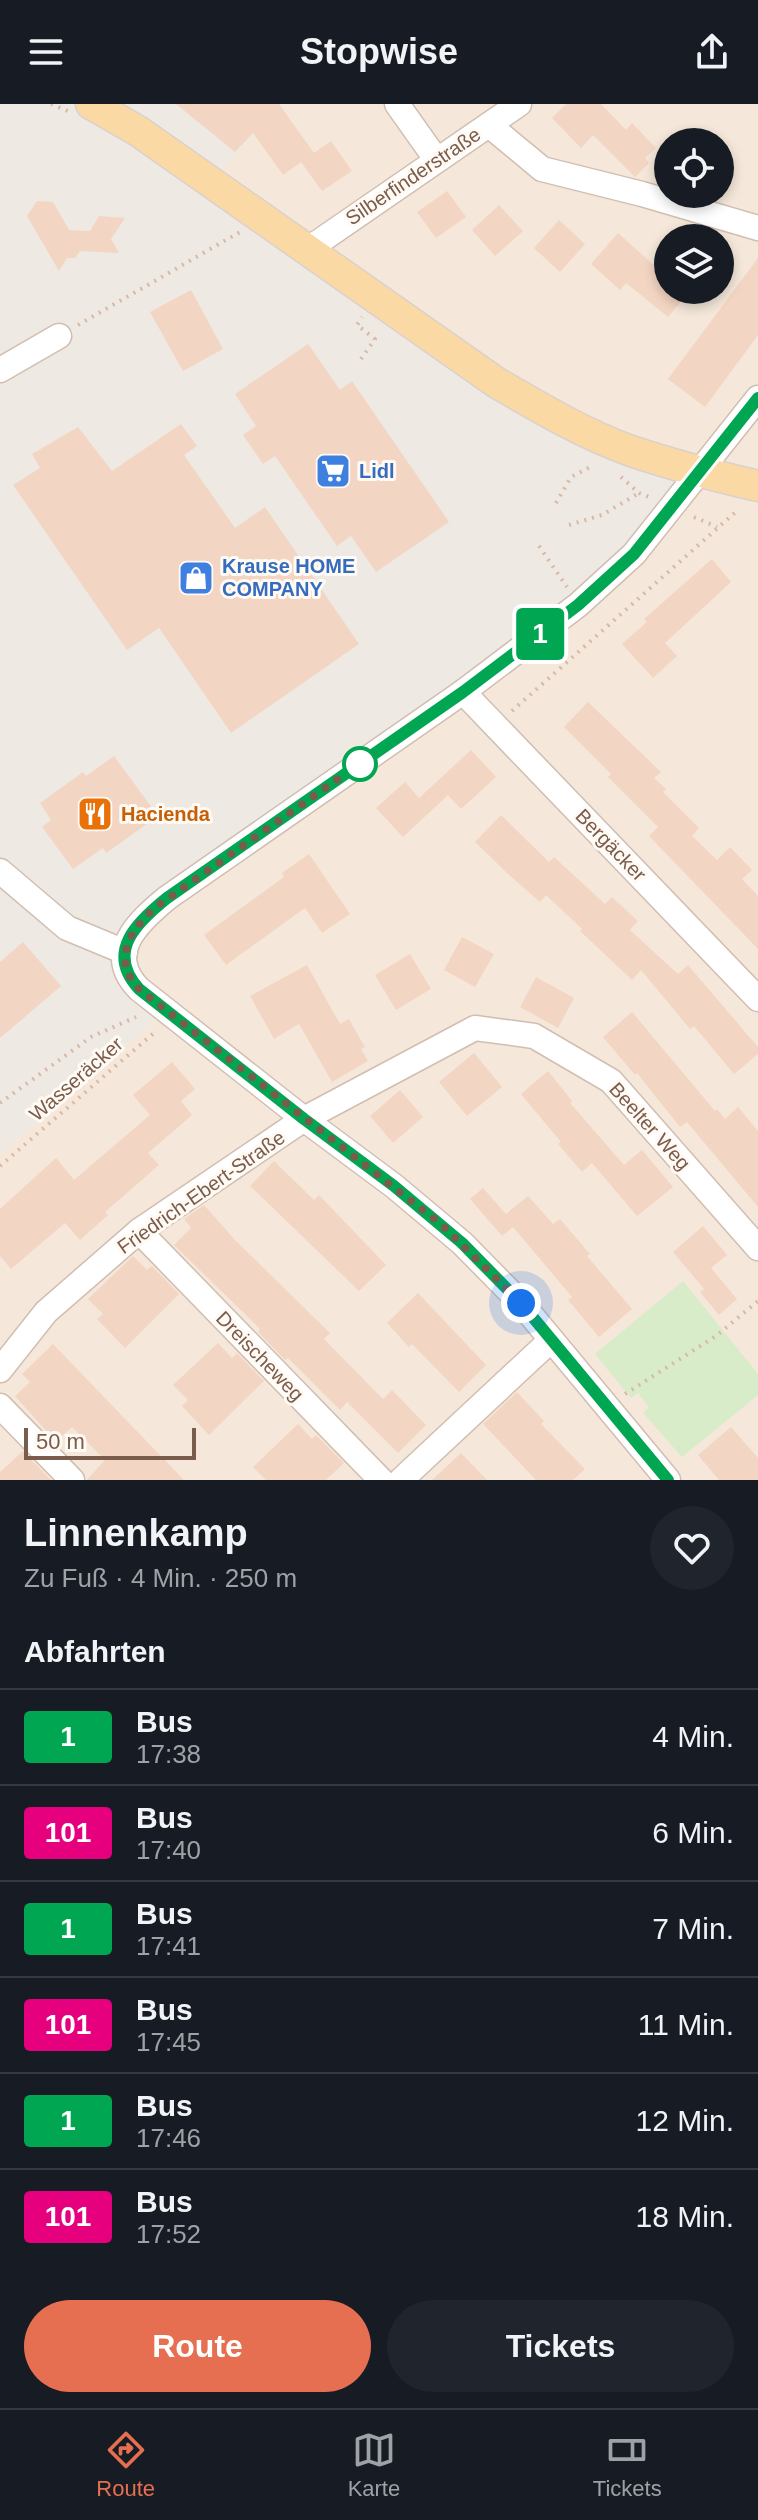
<!DOCTYPE html>
<html lang="de">
<head>
<meta charset="utf-8">
<style>
  :root { --surface:#171b24; --page:#20242c; --text:#f1f3f6; --muted:#9ea1a6; --line:#363941; --accent:#e76f51 }
  body { margin:0; font-family:Helvetica,sans-serif; background:var(--page); color:var(--text); height:100vh; display:flex; flex-direction:column; font-size:30px; white-space:nowrap }
  * { box-sizing:border-box; margin:0 }
  p { font-size:26px; color:var(--muted) }
  .icon { flex:none; width:44px; height:44px; fill:none; stroke:currentColor; stroke-width:2; stroke-linecap:round; stroke-linejoin:round }
  .map { position:relative; height:1376px; overflow:hidden }
  .drawer { display:flex; flex-direction:column; background:var(--surface); flex:1 }
  .drawer>* { flex:none }
  .badge { padding:0 16px; border-radius:6px; font-size:28px; line-height:52px }
  .controls { position:absolute; left:654px; top:24px; display:grid; gap:16px }
  .controls a { display:grid; place-items:center; width:80px; height:80px; border-radius:50%; background:var(--surface); box-shadow:0 4px 12px #0003; font-size:40px }
  .scale { position:absolute; left:24px; bottom:20px; width:172px; box-sizing:border-box; padding-left:8px; border:4px solid #7a5c4d; border-top:0; font-size:22px; line-height:28px; white-space:nowrap; color:#7a5c4d; -webkit-text-stroke:6px #fffaf3; paint-order:stroke }
  .you { position:absolute; width:40px; height:40px; margin:-20px; border:6px solid #fff; border-radius:50%; background:#1a73e8; box-shadow:0 0 0 12px #1a73e833 }
  .map>.badge { position:absolute; translate:-50% -50%; box-shadow:0 0 0 4px #fff }
  h2 { padding:0 24px; font-size:30px; line-height:72px }
  .round { display:grid; place-items:center; flex:none; width:84px; height:84px; border-radius:42px; background:var(--page) }
  .head { display:flex; align-items:center; justify-content:space-between; height:136px; padding:0 24px }
  h1 { font-size:38px; font-weight:700; line-height:60px }
  .primary-button { display:flex; gap:16px; margin-top:auto; padding:16px 24px }
  .primary-button a { flex:1; height:92px; border-radius:48px; background:var(--accent); color:#fff; font-size:32px; font-weight:700; line-height:92px; text-align:center }
  .primary-button a+a { background:var(--page); color:var(--text) }
  ul { padding:0; list-style:none }
  li { display:flex; align-items:center; gap:24px; height:96px; padding:0 24px; border-top:2px solid var(--line) }
  li div { flex:1 }
  li b { display:block; font-size:30px }
  li em { font-style:normal }
  li .badge { min-width:88px; font-weight:700; text-align:center }
  header { display:flex; justify-content:space-between; align-items:center; height:104px; padding:0 24px; background:var(--surface); font-size:36px; font-weight:700 }
  .tabs { display:flex; justify-content:space-around; align-items:center; height:112px; border-top:2px solid var(--line); background:var(--surface); font-size:22px; color:var(--muted) }
  .tabs a { display:grid; justify-items:center; gap:4px }
  .tabs .selected { color:var(--accent) }
  .map>svg:first-child { display:block }
  .residential { fill:#f5e8da; fill-rule:evenodd }
  .industrial { fill:#efe9e4 }
  .green { fill:#d8ecc9 }
  .building { fill:#f3d5c3 }
  .lines { fill:none; stroke-linecap:round; stroke-linejoin:round }
  .minor-casing { stroke:#d1beb0; stroke-width:27 }
  .major-casing { stroke:#dad1cd; stroke-width:33 }
  .path { stroke:#d9b8a5; stroke-width:4; stroke-dasharray:2 6; stroke-linecap:butt }
  .minor { stroke:#fff; stroke-width:24 }
  .major { stroke:#fbd9a5; stroke-width:30 }
  .line-casing { stroke:#fff; stroke-width:18 }
  .line { stroke:#00a651; stroke-width:12 }
  .walk { stroke:#7a5c4d; stroke-width:8; stroke-dasharray:0 14.4 }
  .stop-dot { fill:#fff; stroke:#00a651; stroke-width:4 }
  .labels { text-anchor:middle; stroke-width:6; stroke-linejoin:round; paint-order:stroke }
  .street-label { font-size:20px; fill:#7a5c4d; stroke:#fffaf3 }
  .shop-label { font-size:20px; font-weight:bold; fill:#366cbe; stroke:#fffaf3; text-anchor:start }
  .food-label { font-size:20px; font-weight:bold; fill:#c56008; stroke:#fffaf3; text-anchor:start }
</style>
</head>
<body>
<header><svg class="icon" aria-label="menu" viewBox="0 0 24 24"><path d="M4 6h16M4 12h16M4 18h16"/></svg>Stopwise<svg class="icon" aria-label="share" viewBox="0 0 24 24"><path d="M12 15V3M7 8l5-5 5 5M5 13v7h14v-7"/></svg></header>
<div class="map">
<svg width="758" height="1376" viewBox="0 0 758 1376">
  <rect width="100%" height="100%" fill="#fdf6ec"/>
  <path class="residential" d="M285 0H758V1376H0V1050L162 910 117 853 603 341 205 80ZM668 38H720V90H668ZM668 134H720V186H668Z"/>
  <polygon class="industrial" points="0,0 285,0 206,80 307,154 683,373 643,428 566,501 170,782 117,853 163,909 0,1050"/>
  <polygon class="green" points="683,1177 758,1270 758,1291 682,1353 643,1309 649,1303 638,1289 631,1294 595,1250"/>
  <g class="building">
    <polygon points="176,0 279,0 314,49 283,71 253,29 235,48"/>
    <polygon points="566,0 601,0 626,26 632,19 656,44 645,54 649,59 635,73 593,31 581,44 552,14"/>
    <polygon points="331,37 352,67 322,87 301,58"/>
    <polygon points="447,87 466,113 436,134 417,108"/>
    <polygon points="37,97 53,98 69,126 90,127 99,112 125,114 111,135 119,149 80,147 75,154 67,154 59,167 27,112"/>
    <polygon points="499,101 523,127 495,152 472,126"/>
    <polygon points="559,116 585,140 560,168 534,144"/>
    <polygon points="618,129 658,165 668,152 668,186 690,186 668,213 626,179 620,186 591,160"/>
    <polygon points="758,154 758,231 705,303 668,275"/>
    <polygon points="191,186 223,245 183,267 150,208"/>
    <polygon points="308,240 340,286 352,277 449,418 376,468 351,432 337,442 275,352 263,360 243,331 256,322 235,290"/>
    <polygon points="181,320 197,342 184,351 235,424 265,403 359,540 231,629 159,524 127,546 13,381 40,364 32,350 78,323 112,367"/>
    <polygon points="712,455 731,478 665,539 677,552 653,574 622,540 647,518 644,515"/>
    <polygon points="588,598 661,668 654,674 666,685 663,688 699,724 692,732 717,756 730,743 752,766 742,775 758,792 758,845 649,732 658,723 608,673 611,670 564,623"/>
    <polygon points="471,646 496,673 461,705 448,691 403,733 376,704 405,678 419,694"/>
    <polygon points="114,652 158,712 106,749 103,744 73,765 42,723 51,716 40,699 83,668 86,672"/>
    <polygon points="501,711 549,758 554,753 605,800 612,793 638,817 630,826 678,870 688,861 758,943 758,950 734,970 694,922 690,925 641,866 632,876 580,827 582,825 546,791 540,798 507,769 475,738"/>
    <polygon points="309,750 350,810 322,829 305,804 226,861 204,831 284,773 282,769"/>
    <polygon points="462,833 494,850 475,883 444,866"/>
    <polygon points="23,838 61,882 0,934 0,858"/>
    <polygon points="410,850 431,885 396,906 375,871"/>
    <polygon points="307,861 340,920 349,915 365,943 361,945 368,957 332,978 299,920 274,935 250,892"/>
    <polygon points="536,873 574,894 558,924 520,903"/>
    <polygon points="632,908 715,1007 717,1005 725,1015 738,1003 758,1027 758,1103 687,1018 680,1023 637,969 635,971 603,933"/>
    <polygon points="474,949 502,983 467,1012 439,978"/>
    <polygon points="172,958 195,985 181,997 192,1011 148,1049 159,1061 105,1108 108,1111 80,1136 65,1119 11,1165 0,1152 0,1105 56,1054 74,1076 150,1011 133,991"/>
    <polygon points="548,967 572,997 570,999 624,1061 642,1046 673,1083 637,1112 592,1059 582,1068 558,1040 561,1038 521,990"/>
    <polygon points="400,986 423,1013 393,1039 370,1012"/>
    <polygon points="274,1057 314,1096 319,1091 386,1161 359,1187 250,1082"/>
    <polygon points="483,1084 506,1110 528,1092 553,1120 560,1115 590,1150 587,1152 632,1205 599,1233 568,1196 572,1193 513,1123 502,1132 470,1095"/>
    <polygon points="204,1101 236,1137 330,1229 324,1235 383,1295 392,1286 426,1321 398,1349 347,1298 340,1306 288,1254 285,1256 258,1228 260,1225 174,1141 191,1124 184,1115"/>
    <polygon points="703,1122 727,1151 711,1164 737,1195 719,1211 700,1188 704,1185 673,1148"/>
    <polygon points="133,1152 147,1166 152,1162 179,1190 125,1244 97,1215 103,1210 88,1195"/>
    <polygon points="418,1189 486,1261 459,1288 412,1240 409,1243 387,1219"/>
    <polygon points="218,1239 232,1254 237,1249 264,1277 209,1331 182,1302 188,1296 173,1281"/>
    <polygon points="53,1240 128,1318 184,1376 87,1376 105,1356 72,1323 56,1338 15,1292 30,1278 22,1270"/>
    <polygon points="517,1288 544,1317 541,1320 585,1365 573,1376 536,1376 483,1320"/>
    <polygon points="298,1320 312,1335 316,1331 344,1359 326,1376 266,1376 253,1363"/>
    <polygon points="731,1323 758,1354 758,1376 719,1376 698,1351"/>
    <polygon points="23,1347 49,1374 51,1376 0,1376 0,1368"/>
    <polygon points="461,1349 487,1376 432,1376"/>
  </g>
  <g class="lines">
    <defs>
      <g id="minor">
        <polyline points="397,0 436,55"/>
        <polyline points="489,21 542,65 642,90 758,124"/>
        <polyline points="307,146 519,0"/>
        <polyline points="0,266 59,232"/>
        <polyline points="463,588 758,895"/>
        <polyline points="0,767 67,824 125,848"/>
        <polyline points="139,1127 381,1376"/>
        <polyline points="0,1266 46,1208 139,1127 304,1015 475,924 534,932 611,977 758,1144"/>
        <polyline points="0,1302 72,1376"/>
        <polyline points="401,1376 551,1236"/>
        <path d="M668 1376 521 1199 462 1139 394 1082 304 1015 139 885C104 849 138 818 167 794L463 588 578 501 634 450 758 294"/>
      </g>
      <path id="major" d="M91 0 138 27 497 279C540 304 584 330 631 347 673 361 715 372 758 382"/>
    </defs>
    <use href="#minor" class="minor-casing"/>
    <use href="#major" class="major-casing"/>
    <g class="path">
      <polyline points="51,0 68,7"/>
      <polyline points="78,221 240,128"/>
      <polyline points="361,255 375,235 357,221 362,213"/>
      <polyline points="621,373 639,389 649,393"/>
      <polyline points="556,399 571,373 594,361"/>
      <polyline points="694,413 717,423"/>
      <polyline points="569,421 602,411 639,389"/>
      <polyline points="539,442 567,483"/>
      <polyline points="512,607 739,405"/>
      <polyline points="0,999 91,933 136,913"/>
      <polyline points="0,1062 155,928"/>
      <polyline points="625,1290 716,1232 758,1197"/>
    </g>
    <use href="#minor" class="minor"/>
    <use href="#major" class="major"/>
  </g>
  <g class="lines">
    <defs>
      <path id="line" d="M668 1376 521 1199 462 1139 394 1082 304 1015 139 885C105 848 137 818 167 794L463 588 578 501 634 450 758 294"/>
    </defs>
    <use href="#line" class="line-casing"/>
    <use href="#line" class="line"/>
    <path class="walk" d="M360 660 372 651 156 803C130 826 111 855 139 885L442 1121 521 1199"/>
  </g>
  <defs>
    <symbol id="supermarket-square" viewBox="-11 -11 22 22"><rect x="-9" y="-9" width="18" height="18" rx="4" fill="#3f7fe0" stroke="#fffaf3"/><path d="M-6-5.5h2.5l.6 2H6L4.5 2H-2.5L-4.4-4H-6ZM-1.5 3.2a1.3 1.3 0 1 0 .1 0ZM3 3.2a1.3 1.3 0 1 0 .1 0Z" fill="#fff"/></symbol>
    <symbol id="shop-square" viewBox="-11 -11 22 22"><rect x="-9" y="-9" width="18" height="18" rx="4" fill="#3f7fe0" stroke="#fffaf3"/><path d="M-5-2.5h2.3a2.7 3.5 0 0 1 5.4 0H5L5.5 6h-11ZM-1.5-2.5h3a1.5 2.3 0 0 0-3 0Z" fill="#fff"/></symbol>
    <symbol id="restaurant-square" viewBox="-11 -11 22 22"><rect x="-9" y="-9" width="18" height="18" rx="4" fill="#e8710a" stroke="#fffaf3"/><path d="M-5-6h1v4h1v-4h1v4h1v-4h1v5L-1.5 .5V6h-2V.5L-5-1ZM5-6V6H3V1.5H1.5Q1.5-4 5-6Z" fill="#fff"/></symbol>
  </defs>
  <g fill-rule="evenodd">
    <use href="#supermarket-square" x="313" y="347" width="40" height="40"/>
    <use href="#shop-square" x="176" y="454" width="40" height="40"/>
    <use href="#restaurant-square" x="75" y="690" width="40" height="40"/>
  </g>
  <circle class="stop-dot" cx="360" cy="660" r="16"/>
  <g class="labels">
    <g class="street-label">
      <text transform="translate(413 72) rotate(-34)" y="7">Silberfinderstraße</text>
      <text transform="translate(611 741) rotate(46)" y="7">Bergäcker</text>
      <text transform="translate(76 975) rotate(-41)" y="7">Wasseräcker</text>
      <text transform="translate(650 1022) rotate(48)" y="7">Beelter Weg</text>
      <text transform="translate(201 1088) rotate(-35)" y="7">Friedrich-Ebert-Straße</text>
      <text transform="translate(260 1252) rotate(46)" y="7">Dreischeweg</text>
    </g>
    <g class="shop-label">
      <text x="359" y="374">Lidl</text>
      <text x="222" y="469">Krause HOME<tspan x="222" dy="23">COMPANY</tspan></text>
    </g>
    <g class="food-label">
      <text x="121" y="717">Hacienda</text>
    </g>
  </g>
</svg>
<div class="controls">
<a><svg class="icon" aria-label="locate" viewBox="0 0 24 24"><circle cx="12" cy="12" r="6"/><path d="M12 2v4M12 18v4M2 12h4M18 12h4"/></svg></a>
<a><svg class="icon" aria-label="layers" viewBox="0 0 24 24"><path d="M12 4l9 5-9 5-9-5zM3 14l9 5 9-5"/></svg></a>
</div>
<div class="scale">50 m</div>
<div class="you" style="left:521px;top:1199px"></div>
<b class="badge" style="left:540px;top:530px;background:#00a651;color:#fff">1</b>
</div>
<section class="drawer">
<div class="head"><div><h1>Linnenkamp</h1><p>Zu Fuß · 4 Min. · 250 m</p></div><a class="round"><svg class="icon" aria-label="heart" viewBox="0 0 24 24"><path d="M12 20l-8-8c-3-5 5-10 8-4 3-6 11-1 8 4z"/></svg></a></div>
<h2>Abfahrten</h2>
<ul>
<li><span class="badge" style="background:#00a651;color:#fff">1</span><div><b>Bus</b><p>17:38</p></div><em>4 Min.</em></li>
<li><span class="badge" style="background:#e6007e;color:#fff">101</span><div><b>Bus</b><p>17:40</p></div><em>6 Min.</em></li>
<li><span class="badge" style="background:#00a651;color:#fff">1</span><div><b>Bus</b><p>17:41</p></div><em>7 Min.</em></li>
<li><span class="badge" style="background:#e6007e;color:#fff">101</span><div><b>Bus</b><p>17:45</p></div><em>11 Min.</em></li>
<li><span class="badge" style="background:#00a651;color:#fff">1</span><div><b>Bus</b><p>17:46</p></div><em>12 Min.</em></li>
<li><span class="badge" style="background:#e6007e;color:#fff">101</span><div><b>Bus</b><p>17:52</p></div><em>18 Min.</em></li>
</ul>
<div class="primary-button"><a>Route</a><a>Tickets</a></div>
</section>
<nav class="tabs">
<a class="selected"><svg class="icon" aria-label="directions" viewBox="0 0 24 24"><path d="M12 3l9 9-9 9-9-9zM9 14v-3h6M13 9l2 2-2 2"/></svg>Route</a>
<a><svg class="icon" aria-label="map" viewBox="0 0 24 24"><path d="M3 6l6-2 6 2 6-2v14l-6 2-6-2-6 2zM9 4v14M15 6v14"/></svg>Karte</a>
<a><svg class="icon" aria-label="tickets" viewBox="0 0 24 24"><path d="M3 7h18v10H3zM15 7v10"/></svg>Tickets</a>
</nav>
</body>
</html>
